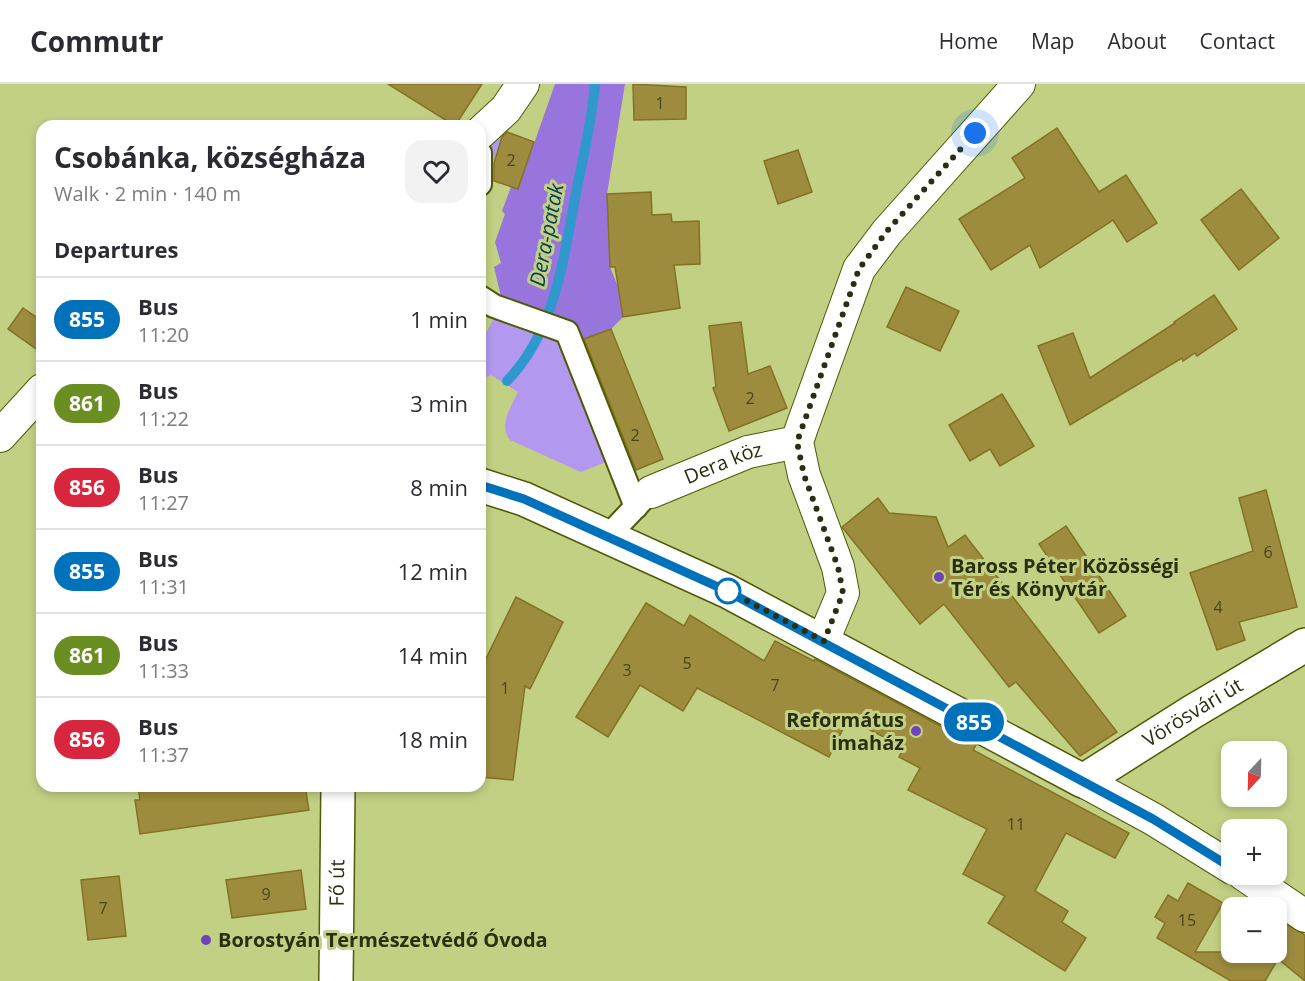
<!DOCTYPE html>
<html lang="en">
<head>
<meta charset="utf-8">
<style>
  :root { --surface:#fff; --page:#f2f2f3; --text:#2b2b33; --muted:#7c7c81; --line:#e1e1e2 }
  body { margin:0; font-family:"Open Sans",sans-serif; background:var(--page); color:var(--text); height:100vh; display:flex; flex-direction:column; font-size:22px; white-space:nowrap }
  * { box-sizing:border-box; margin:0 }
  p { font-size:20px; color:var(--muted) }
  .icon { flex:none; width:33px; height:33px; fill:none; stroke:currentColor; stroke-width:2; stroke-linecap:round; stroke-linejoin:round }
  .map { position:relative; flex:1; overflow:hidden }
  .side { position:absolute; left:36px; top:36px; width:450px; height:672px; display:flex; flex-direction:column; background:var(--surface); border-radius:18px; box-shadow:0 3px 9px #0003 }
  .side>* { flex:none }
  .badge { padding:0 12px; border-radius:20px; font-size:21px; line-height:39px }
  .needle { width:39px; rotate:202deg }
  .controls { position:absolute; left:1221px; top:657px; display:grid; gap:12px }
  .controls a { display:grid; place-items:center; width:66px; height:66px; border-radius:12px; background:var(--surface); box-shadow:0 3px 9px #0003; font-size:30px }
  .you { position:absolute; width:30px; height:30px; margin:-15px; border:4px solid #fff; border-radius:50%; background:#1a73e8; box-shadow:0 0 0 9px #1a73e833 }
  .map>.badge { position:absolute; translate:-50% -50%; box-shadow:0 0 0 3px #fff }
  h2 { padding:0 18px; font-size:22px; line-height:54px }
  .round { display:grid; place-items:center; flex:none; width:63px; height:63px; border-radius:18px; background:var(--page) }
  .summary { display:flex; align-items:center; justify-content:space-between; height:102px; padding:0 18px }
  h1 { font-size:28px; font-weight:700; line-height:45px }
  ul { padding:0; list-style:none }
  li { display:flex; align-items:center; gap:18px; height:84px; padding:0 18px; border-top:2px solid var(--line) }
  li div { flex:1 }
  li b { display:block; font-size:22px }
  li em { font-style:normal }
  li .badge { min-width:66px; font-weight:700; text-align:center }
  header { display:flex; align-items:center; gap:36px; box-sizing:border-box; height:84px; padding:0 30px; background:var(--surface); border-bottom:2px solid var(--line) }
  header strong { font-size:28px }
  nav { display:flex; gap:33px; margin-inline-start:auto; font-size:21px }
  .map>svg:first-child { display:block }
  .green { fill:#b299ef }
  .forest { fill:#9775dd }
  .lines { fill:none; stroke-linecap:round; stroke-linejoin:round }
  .stream { stroke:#3198ce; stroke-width:10 }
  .building { fill:#9d8c3e; stroke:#847222; stroke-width:1.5 }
  .pedestrian-casing { stroke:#505904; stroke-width:26 }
  .minor-casing { stroke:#505904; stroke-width:34 }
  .secondary-casing { stroke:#505904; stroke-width:36 }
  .pedestrian { stroke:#fff; stroke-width:22 }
  .minor { stroke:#fff; stroke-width:32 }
  .secondary { stroke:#fff; stroke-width:33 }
  .line-casing { stroke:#fff; stroke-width:14 }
  .line { stroke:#0072bc; stroke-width:9 }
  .walk { stroke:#2a2f10; stroke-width:6; stroke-dasharray:0 10.8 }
  .poi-dot { fill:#6f42ba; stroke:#c2d084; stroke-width:2 }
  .stop-dot { fill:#fff; stroke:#0072bc; stroke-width:3 }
  .labels { text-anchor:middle; stroke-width:6; stroke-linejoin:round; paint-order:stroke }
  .number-label { font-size:16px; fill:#47461c }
  .street-label { font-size:20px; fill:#2a2f10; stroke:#c2d084 }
  .poi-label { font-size:20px; font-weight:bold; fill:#2a2f10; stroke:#c2d084; text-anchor:start }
  .water-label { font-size:21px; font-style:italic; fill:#05405c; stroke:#c2d084 }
</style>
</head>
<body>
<header>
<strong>Commutr</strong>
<nav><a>Home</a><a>Map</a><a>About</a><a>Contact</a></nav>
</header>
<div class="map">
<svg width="1305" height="897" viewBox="0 0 1305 897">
  <rect width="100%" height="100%" fill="#c2d084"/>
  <g class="green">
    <polygon points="504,47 480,116 480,64"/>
    <path d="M496 230 556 247 611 376 581 388 510 356C498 341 511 323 518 308L491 291 480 296V255H483Z"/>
  </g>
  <polygon class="forest" points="555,0 625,0 607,110 610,183 619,205 623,233 611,245 580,257 502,217 494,183 501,179 495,158 505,130 502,127 511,103 518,105"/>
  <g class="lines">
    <path class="stream" d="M507 297C556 246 563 176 576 109 583 73 592 37 595 0"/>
  </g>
  <g class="building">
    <polygon points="388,0 482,0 455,42"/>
    <polygon points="633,0 686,3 686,35 634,36"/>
    <polygon points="1057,44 1099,108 1126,91 1157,139 1127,158 1113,136 1040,184 1030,161 991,186 959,135 1025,94 1012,74"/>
    <polygon points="507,48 534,58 518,105 494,97 494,79 502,53"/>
    <polygon points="798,66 812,108 778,120 764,77"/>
    <polygon points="1241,105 1279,154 1239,186 1201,136"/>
    <polygon points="651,108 652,131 671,130 672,138 699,137 700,180 674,181 680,224 623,233 615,183 610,183 607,110"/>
    <polygon points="906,203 959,227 940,267 887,243"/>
    <polygon points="1214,211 1237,245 1197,272 1195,269 1183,277 1182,274 1070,341 1038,262 1073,249 1090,294 1175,239 1174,238"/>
    <polygon points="23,224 42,237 42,269 8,245"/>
    <polygon points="741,238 748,290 770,282 787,324 729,347 713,304 716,303 709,242"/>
    <polygon points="611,245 663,375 636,386 584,255"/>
    <polygon points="1002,310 1034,362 1000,382 990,365 970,377 949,341"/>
    <polygon points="1266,406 1297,523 1239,538 1245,556 1217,566 1190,489 1253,467 1239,414"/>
    <polygon points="878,414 889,429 936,433 948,463 965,451 1117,648 1080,672 1016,598 1009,603 944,520 920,540 842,443"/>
    <polygon points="1066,442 1126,532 1099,549 1039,460"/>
    <polygon points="516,513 563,538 530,605 525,602 513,696 480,693 480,587"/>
    <polygon points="646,519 684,542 690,531 764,577 775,557 814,577 815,575 976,661 973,666 1129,749 1115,774 1066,749 1035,807 1068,827 1062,838 1086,854 1065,887 988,839 1005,812 963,790 987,745 908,706 920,684 899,673 904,663 848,635 829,673 697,604 683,627 640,601 608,653 576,633"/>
    <polygon points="138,702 305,702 309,726 140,750 135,716 140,716"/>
    <polygon points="301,786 306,825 232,834 226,796"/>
    <polygon points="119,792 126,852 88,856 81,796"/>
    <polygon points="1188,799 1223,819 1195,868 1276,868 1276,834 1305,851 1305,897 1278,875 1265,897 1231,897 1157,854 1165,839 1155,833 1168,811 1178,817"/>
  </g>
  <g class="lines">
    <defs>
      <g id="pedestrian">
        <polyline points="480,69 480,100"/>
        <polyline points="480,213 494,222 567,248 636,423"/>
        <polyline points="608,452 646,412"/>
      </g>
      <g id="minor">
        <polyline points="480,49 506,25 523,0"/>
        <polyline points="0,352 42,306"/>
        <path id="s1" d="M651 408 748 368 797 358"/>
        <polyline points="823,557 843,509 838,483 804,391 797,358 802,343 859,185 887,148 1019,0"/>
        <polyline points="1083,697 1153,735 1232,784"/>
        <polyline points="1243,790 1305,832"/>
      </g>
      <g id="secondary">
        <path id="s2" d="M480 401 524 415 727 507 1083 697 1192 628 1305 561"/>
        <path id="s3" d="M336 897 338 702"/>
      </g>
    </defs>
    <use href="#pedestrian" class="pedestrian-casing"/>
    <use href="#minor" class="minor-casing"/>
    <use href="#secondary" class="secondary-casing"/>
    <use href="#pedestrian" class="pedestrian"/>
    <use href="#minor" class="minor"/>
    <use href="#secondary" class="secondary"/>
  </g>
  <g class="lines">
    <defs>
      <polyline id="line" points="480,401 524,415 727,507 1153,735 1232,784"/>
    </defs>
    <use href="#line" class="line-casing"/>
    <use href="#line" class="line"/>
    <polyline class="walk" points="728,507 824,557 843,509 838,483 804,391 797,358 859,185 887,147 975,49"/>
  </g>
  <g class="poi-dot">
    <circle cx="939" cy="493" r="6"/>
    <circle cx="916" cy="647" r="6"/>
    <circle cx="206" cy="856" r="6"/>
  </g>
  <circle class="stop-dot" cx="728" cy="507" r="12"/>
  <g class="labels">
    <g class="number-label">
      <text x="660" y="25">1</text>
      <text x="511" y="82">2</text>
      <text x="750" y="320">2</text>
      <text x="635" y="357">2</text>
      <text x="1268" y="474">6</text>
      <text x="1218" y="529">4</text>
      <text x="687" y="585">5</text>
      <text x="627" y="592">3</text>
      <text x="775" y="607">7</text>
      <text x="505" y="610">1</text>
      <text x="1016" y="746">11</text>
      <text x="266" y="816">9</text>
      <text x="103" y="830">7</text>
      <text x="1187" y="842">15</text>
    </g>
    <g class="street-label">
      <text dy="7" stroke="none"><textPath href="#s1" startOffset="78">Dera köz</textPath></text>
      <text dy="7" stroke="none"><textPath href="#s2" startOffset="802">Vörösvári út</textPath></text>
      <text dy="7" stroke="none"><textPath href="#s3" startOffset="98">Fő út</textPath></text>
    </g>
    <g class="poi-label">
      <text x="951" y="489">Baross Péter Közösségi<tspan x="951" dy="23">Tér és Könyvtár</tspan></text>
      <text x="904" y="643" text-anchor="end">Református<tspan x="904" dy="23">imaház</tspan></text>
      <text x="218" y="863">Borostyán Természetvédő Óvoda</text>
    </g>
    <g class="water-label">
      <text transform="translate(547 151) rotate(-79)" y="7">Dera-patak</text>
    </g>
  </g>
</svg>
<div class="controls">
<a><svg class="needle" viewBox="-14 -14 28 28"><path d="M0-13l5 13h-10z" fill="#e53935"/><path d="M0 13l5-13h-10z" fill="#7c7c81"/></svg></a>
<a>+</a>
<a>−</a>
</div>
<div class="you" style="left:975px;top:49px"></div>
<b class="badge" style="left:974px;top:638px;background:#0072bc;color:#fff">855</b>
<section class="side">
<div class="summary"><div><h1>Csobánka, községháza</h1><p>Walk · 2 min · 140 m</p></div><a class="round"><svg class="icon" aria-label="heart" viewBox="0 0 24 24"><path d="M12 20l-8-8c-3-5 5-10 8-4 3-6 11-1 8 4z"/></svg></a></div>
<h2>Departures</h2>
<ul>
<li><span class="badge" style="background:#0072bc;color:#fff">855</span><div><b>Bus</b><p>11:20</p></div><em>1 min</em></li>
<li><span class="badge" style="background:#6b8e23;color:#fff">861</span><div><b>Bus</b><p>11:22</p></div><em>3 min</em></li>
<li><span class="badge" style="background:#d7263d;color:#fff">856</span><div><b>Bus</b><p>11:27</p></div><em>8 min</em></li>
<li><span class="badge" style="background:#0072bc;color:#fff">855</span><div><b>Bus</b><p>11:31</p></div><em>12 min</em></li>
<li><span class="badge" style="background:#6b8e23;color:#fff">861</span><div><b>Bus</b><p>11:33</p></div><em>14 min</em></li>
<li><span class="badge" style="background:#d7263d;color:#fff">856</span><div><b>Bus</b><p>11:37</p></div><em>18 min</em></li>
</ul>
</section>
</div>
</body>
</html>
